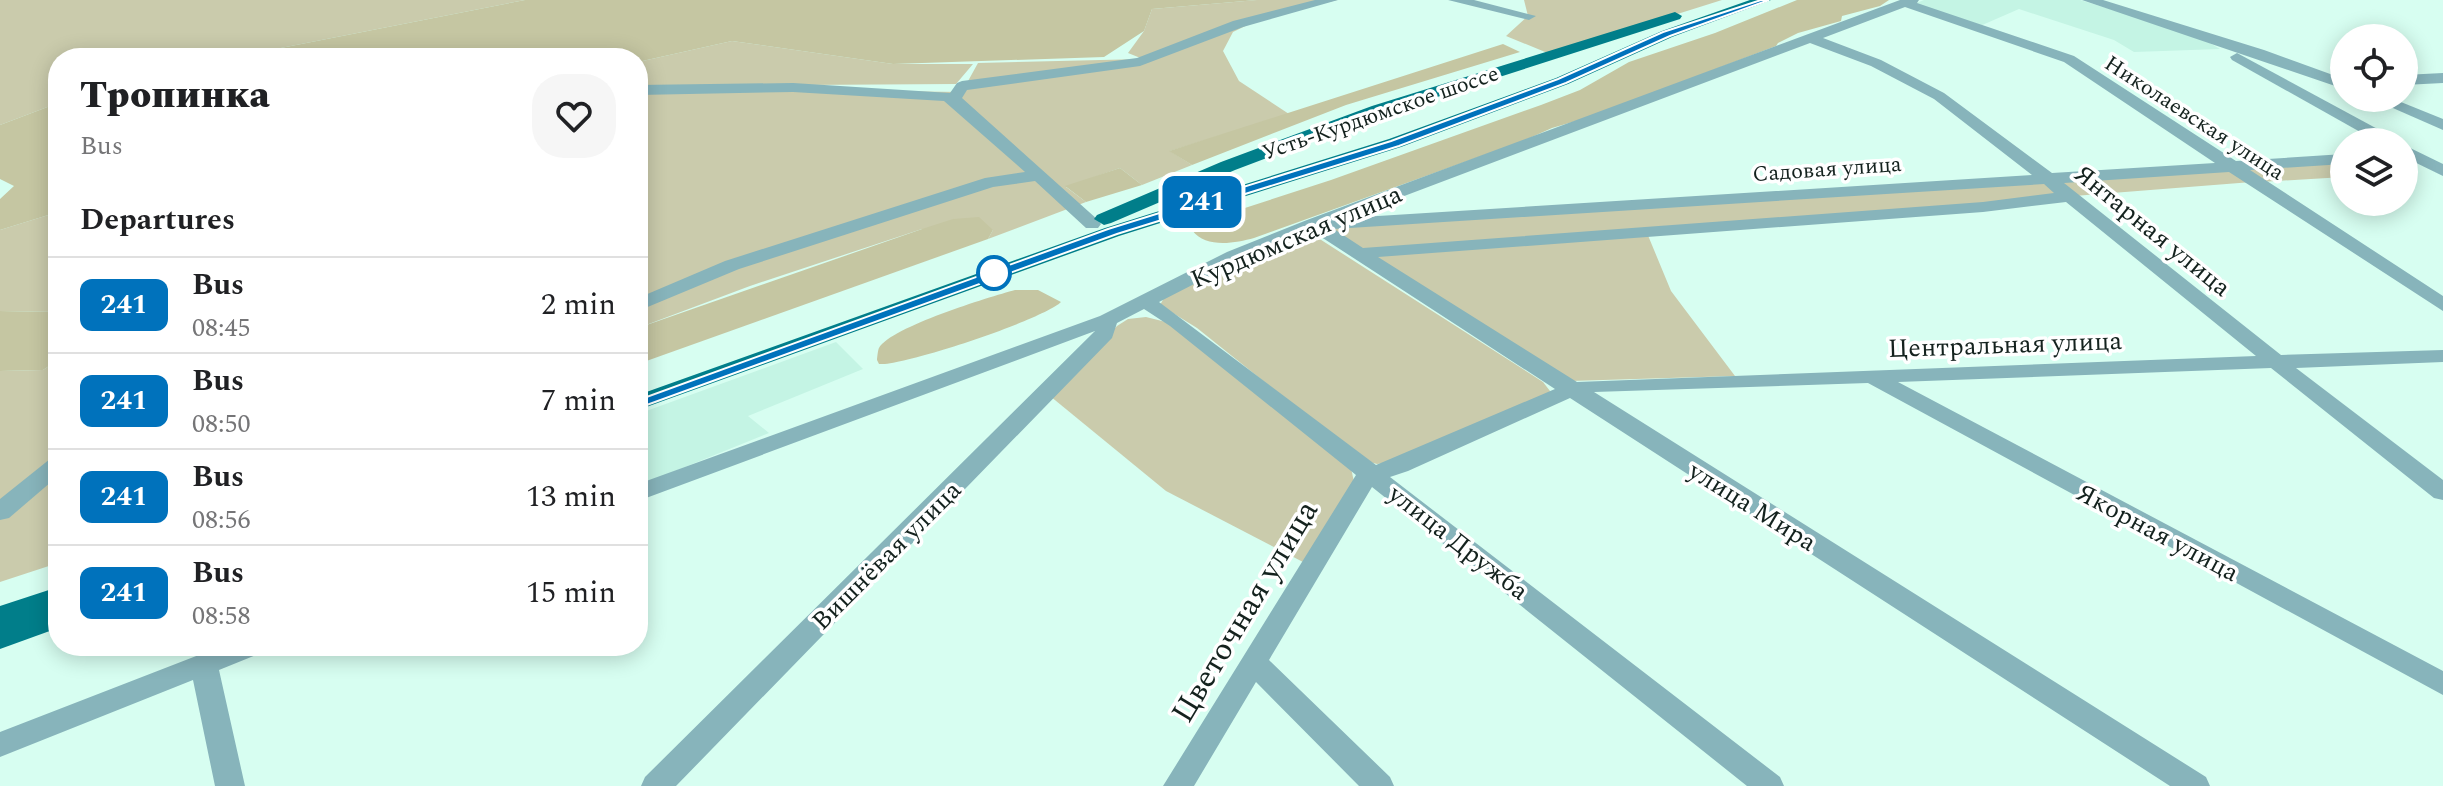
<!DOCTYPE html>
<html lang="en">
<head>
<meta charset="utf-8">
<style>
  :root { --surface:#fff; --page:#f6f6f6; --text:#202124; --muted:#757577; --line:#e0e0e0 }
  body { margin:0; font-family:Spectral,serif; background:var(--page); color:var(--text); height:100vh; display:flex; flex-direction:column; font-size:30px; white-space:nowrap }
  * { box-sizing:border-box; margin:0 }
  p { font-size:26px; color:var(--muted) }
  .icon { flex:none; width:44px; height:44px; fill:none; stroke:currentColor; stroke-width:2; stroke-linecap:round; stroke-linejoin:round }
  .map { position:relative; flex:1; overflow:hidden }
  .panel { position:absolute; left:48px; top:48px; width:600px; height:608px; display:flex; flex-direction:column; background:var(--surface); border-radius:32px; box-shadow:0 4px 20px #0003 }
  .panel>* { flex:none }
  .badge { padding:0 16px; border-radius:12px; font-size:28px; line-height:52px }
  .fabs { position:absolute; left:2330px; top:24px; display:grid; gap:16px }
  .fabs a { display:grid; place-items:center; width:88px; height:88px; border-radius:50%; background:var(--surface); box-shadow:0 4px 20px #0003; font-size:40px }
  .map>.badge { position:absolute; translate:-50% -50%; box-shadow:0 0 0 4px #fff }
  h2 { padding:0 32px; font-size:30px; line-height:72px }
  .round { display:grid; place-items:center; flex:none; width:84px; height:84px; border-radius:32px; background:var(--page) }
  .overview { display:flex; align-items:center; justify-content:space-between; height:136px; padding:0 32px }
  h1 { font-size:38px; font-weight:800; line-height:60px }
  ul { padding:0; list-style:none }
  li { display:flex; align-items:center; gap:24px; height:96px; padding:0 32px; border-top:2px solid var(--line) }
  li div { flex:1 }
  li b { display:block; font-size:30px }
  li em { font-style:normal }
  li .badge { min-width:88px; font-weight:700; text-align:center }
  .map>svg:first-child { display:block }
  .built { fill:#c4f4e4 }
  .green { fill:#cacbac }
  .forest { fill:#c5c6a2 }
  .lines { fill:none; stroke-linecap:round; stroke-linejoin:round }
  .minor { fill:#87b4bb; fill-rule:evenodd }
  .major { fill:#017e8a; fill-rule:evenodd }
  .line { fill:#0072bc; stroke:#fff; stroke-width:2 }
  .stop-dot { fill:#fff; stroke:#0072bc; stroke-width:4 }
  .labels { text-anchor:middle; stroke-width:7; stroke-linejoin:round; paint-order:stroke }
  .far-street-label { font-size:22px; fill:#14221e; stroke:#fff }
  .street-label { font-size:26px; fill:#14221e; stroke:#fff }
  .near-street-label { font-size:32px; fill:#14221e; stroke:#fff }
</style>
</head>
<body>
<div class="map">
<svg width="2443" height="786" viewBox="0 0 2443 786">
  <rect width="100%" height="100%" fill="#d7fef1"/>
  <g class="built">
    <polygon points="1924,0 2080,0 2196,35 2220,49 2134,52 2114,40 2019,9 1980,26 1914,4"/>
    <polygon points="836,342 863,369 748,416 769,433 638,486 638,414"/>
  </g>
  <g class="green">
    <polygon points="0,0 525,0 230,58 58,58 58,103 0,125"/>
    <polygon points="1257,0 1337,0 1260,19 1233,32 1223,51 1239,81 1289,114 1170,151 1192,165 1142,185 1120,168 1066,187 1086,202 988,239 993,230 922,229 750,286 638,328 638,88 962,92 978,63 1143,59 1128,53 1144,31 1152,9"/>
    <polygon points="1524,0 1722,0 1550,54 1506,36 1528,16"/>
    <polygon points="732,41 893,64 973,64 956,84 638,86 638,62"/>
    <polygon points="2344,160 2344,177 2260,182 2246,169"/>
    <polygon points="2227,170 2252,182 2074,196 2058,179"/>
    <polygon points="2040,181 2057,192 2053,195 1980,204 1362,250 1327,228"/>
    <polygon points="58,212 58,312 0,311 0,230"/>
    <polygon points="1647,233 1671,291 1735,376 1570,381 1374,259 1376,255"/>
    <polygon points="1302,234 1315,236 1543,382 1550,391 1548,397 1400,461 1377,464 1362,460 1197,328 1160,305 1164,298 1227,265"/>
    <polygon points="1146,317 1174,324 1351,468 1354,482 1303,562 1166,491 1050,396 1117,326 1128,319"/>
    <polygon points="58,360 58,563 0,582 0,371 43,370"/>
  </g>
  <g class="forest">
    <polygon points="525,0 1257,0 1152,9 1144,31 1104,57 893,64 732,41 638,62 638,58 230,58"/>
    <path d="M1797 0H1889L1880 6 1842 16 1841 21 1798 33 1778 43 1776 46 1593 116 1552 128 1523 141 1254 238C1235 243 1206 249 1192 230L1217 217 1331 180 1541 105 1580 90 1629 62 1715 33Z"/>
    <polygon points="1503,44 1520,52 1346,105 1192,165 1169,151"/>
    <polygon points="58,103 58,212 0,230 0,199 14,186 0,179 0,125"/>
    <polygon points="1120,168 1142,185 1086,202 1065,186"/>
    <polygon points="979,217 993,230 988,239 638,364 638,328 922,229 953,219"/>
    <path d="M1015 290H1038L1061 302C1044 319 904 366 879 364L877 360C877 359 878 349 879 348 891 327 989 297 1015 290Z"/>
    <polygon points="0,311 58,312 58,360 43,370 0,371"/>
  </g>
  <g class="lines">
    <g class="minor">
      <polygon points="1315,0 1338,0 1243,27 1140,66 967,90 962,98 1098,220 1101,224 1098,228 1086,228 1035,181 993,187 739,269 638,311 638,298 725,261 985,178 1025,172 944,101 793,92 638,95 638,85 793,83 950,93 957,83 962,81 1137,58 1233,21"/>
      <polygon points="1448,0 1474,0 1536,16 1529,20"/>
      <path d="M1900 0H1919L1917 3 2074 56 2236 161 2344 154V164L2250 170 2443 296V311L2229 172 2064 183 2281 355 2443 350V362L2296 368 2443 480V500L2434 498 2271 368 1898 382 2443 671V695L1868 383 1594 392 2206 777 2210 786H2170L1570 398 1408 471 1390 477 1780 777 1784 786H1747L1372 487 1269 660 1390 777 1394 786H1359L1256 682 1194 786H1163L1356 475 1170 326 1144 309 1117 323 1112 338 676 786H641L645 777 1095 331 638 501V484L1100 316 1227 252 1307 220ZM1905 7 2064 62 2215 163 2052 173 1944 93 1881 60 1823 38ZM1810 43 1871 66 1934 99 2032 175 1346 218ZM2044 184 2054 193 1983 202 1363 248 1334 229ZM2066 202 2256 356 1577 382 1378 257 1983 212ZM1312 231 1555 389 1376 465 1159 302 1241 260Z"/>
      <polygon points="2082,0 2103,0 2264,50 2344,79 2344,89"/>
      <polygon points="2237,53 2396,139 2398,142 2378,142 2232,60 2230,57"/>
      <polygon points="2443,73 2443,83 2404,85 2404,75"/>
      <polygon points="2370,98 2391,98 2443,119 2443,130"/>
      <polygon points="2404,145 2443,164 2443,176 2404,157"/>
      <polygon points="58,456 58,476 9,518 0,520 0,499 50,459"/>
      <polygon points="222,646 265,646 261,653 219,670 245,786 215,786 193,680 0,757 0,732"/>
    </g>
    <g class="major">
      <polygon points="1750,0 1771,0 1672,37 1568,84 1401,147 1119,236 638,410 638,395 1105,228 1389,139 1556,78 1662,31"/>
      <polygon points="1675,12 1682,16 1680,19 1384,114 1235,170 1111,223 1104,225 1094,219 1097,215 1221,162 1372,106"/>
      <polygon points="58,587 58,628 0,649 0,606"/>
    </g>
  </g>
  <polygon class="line" points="1761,0 1769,0 1670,36 1566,83 1399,146 1117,234 644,406 638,408 630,403 1108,229 1391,141 1558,79 1663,32"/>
  <circle class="stop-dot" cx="994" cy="273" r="16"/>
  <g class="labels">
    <g class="far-street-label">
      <text transform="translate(1380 112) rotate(-19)" y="8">Усть-Курдюмское шоссе</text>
      <text transform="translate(2195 117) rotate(33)" y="8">Николаевская улица</text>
      <text transform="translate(1827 168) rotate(-4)" y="8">Садовая улица</text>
    </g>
    <g class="street-label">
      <text transform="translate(2153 230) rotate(39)" y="9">Янтарная улица</text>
      <text transform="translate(1296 236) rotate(-23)" y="9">Курдюмская улица</text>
      <text transform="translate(2005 344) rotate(-2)" y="9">Центральная улица</text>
      <text transform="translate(1753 506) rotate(32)" y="9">улица Мира</text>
      <text transform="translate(2158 532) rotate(28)" y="9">Якорная улица</text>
      <text transform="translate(1459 542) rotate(38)" y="9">улица Дружба</text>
      <text transform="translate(886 555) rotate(-45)" y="9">Вишнёвая улица</text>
    </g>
    <g class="near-street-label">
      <text transform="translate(1244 611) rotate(-59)" y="11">Цветочная улица</text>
    </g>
  </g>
</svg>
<div class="fabs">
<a><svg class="icon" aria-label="locate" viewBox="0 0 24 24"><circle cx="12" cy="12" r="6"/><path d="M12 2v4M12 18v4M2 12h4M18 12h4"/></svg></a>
<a><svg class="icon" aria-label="layers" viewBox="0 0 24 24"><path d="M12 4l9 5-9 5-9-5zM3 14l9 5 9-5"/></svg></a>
</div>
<b class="badge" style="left:1202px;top:202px;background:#0072bc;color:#fff">241</b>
<section class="panel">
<div class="overview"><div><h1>Тропинка</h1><p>Bus</p></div><a class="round"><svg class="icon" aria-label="heart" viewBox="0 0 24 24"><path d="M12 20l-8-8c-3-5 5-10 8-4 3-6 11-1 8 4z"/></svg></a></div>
<h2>Departures</h2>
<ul>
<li><span class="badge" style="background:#0072bc;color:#fff">241</span><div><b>Bus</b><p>08:45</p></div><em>2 min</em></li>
<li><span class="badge" style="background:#0072bc;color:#fff">241</span><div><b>Bus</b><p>08:50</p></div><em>7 min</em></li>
<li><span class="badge" style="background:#0072bc;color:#fff">241</span><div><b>Bus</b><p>08:56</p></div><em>13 min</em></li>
<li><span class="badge" style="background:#0072bc;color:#fff">241</span><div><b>Bus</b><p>08:58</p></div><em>15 min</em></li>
</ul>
</section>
</div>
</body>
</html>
